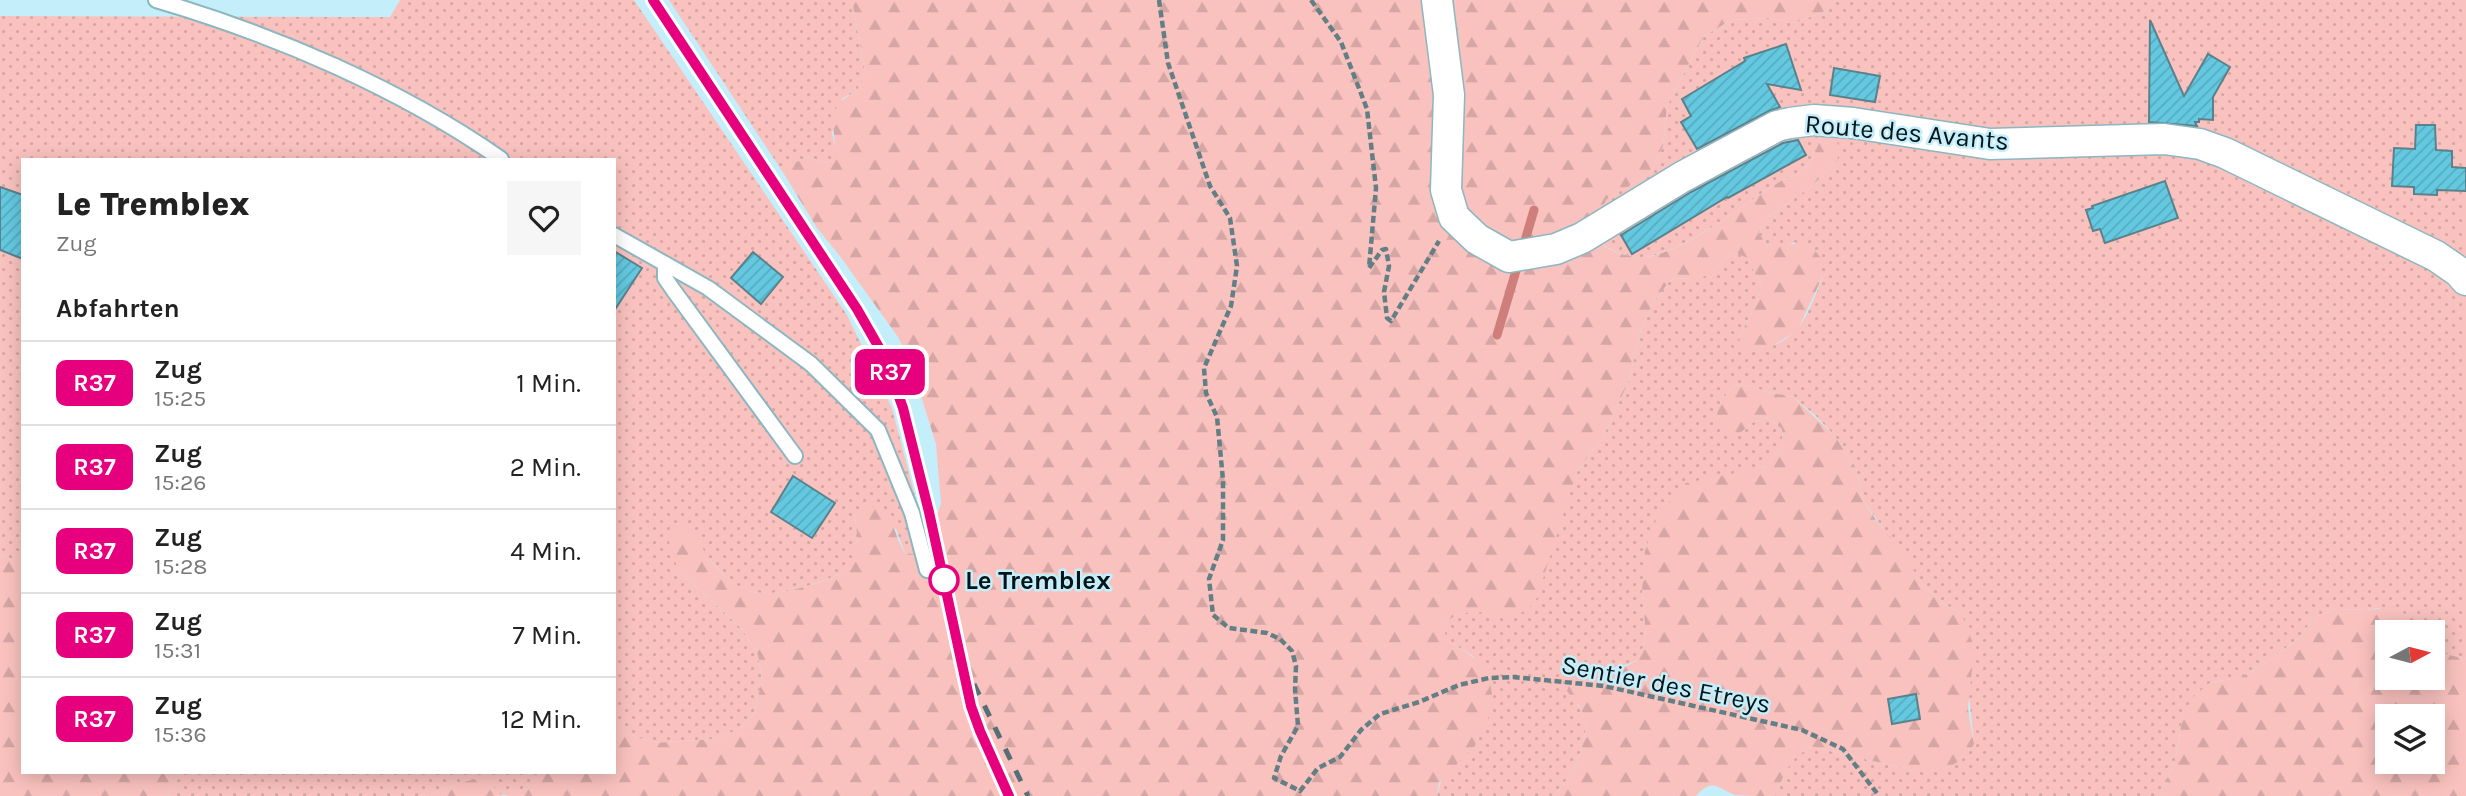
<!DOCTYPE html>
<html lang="de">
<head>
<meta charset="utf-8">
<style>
  :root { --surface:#fff; --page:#f6f6f6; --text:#222; --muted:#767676; --line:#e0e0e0 }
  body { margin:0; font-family:Karla,sans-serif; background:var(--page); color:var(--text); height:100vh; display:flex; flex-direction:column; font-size:26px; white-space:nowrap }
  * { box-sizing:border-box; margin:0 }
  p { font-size:23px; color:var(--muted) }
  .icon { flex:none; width:38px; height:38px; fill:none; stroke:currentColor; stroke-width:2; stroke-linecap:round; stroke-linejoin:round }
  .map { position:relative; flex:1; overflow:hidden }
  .drawer { position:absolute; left:21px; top:158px; width:595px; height:616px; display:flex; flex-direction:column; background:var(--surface); border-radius:0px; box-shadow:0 4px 18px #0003 }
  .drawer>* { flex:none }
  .badge { padding:0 14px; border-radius:10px; font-size:24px; line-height:46px }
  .needle { width:46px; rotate:83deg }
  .fabs { position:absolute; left:2375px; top:620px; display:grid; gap:14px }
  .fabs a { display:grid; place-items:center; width:70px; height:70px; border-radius:0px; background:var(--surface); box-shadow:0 4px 18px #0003; font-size:35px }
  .map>.badge { position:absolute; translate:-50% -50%; box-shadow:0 0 0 4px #fff }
  h2 { padding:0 35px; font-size:26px; line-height:63px }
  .round { display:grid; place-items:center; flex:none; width:74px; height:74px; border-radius:0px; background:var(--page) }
  .headline { display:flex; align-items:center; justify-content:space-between; height:119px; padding:0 35px }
  h1 { font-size:33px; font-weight:800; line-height:52px }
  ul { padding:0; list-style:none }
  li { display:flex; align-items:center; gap:21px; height:84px; padding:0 35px; border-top:2px solid var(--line) }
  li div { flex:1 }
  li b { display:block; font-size:26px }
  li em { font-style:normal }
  li .badge { min-width:77px; font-weight:700; text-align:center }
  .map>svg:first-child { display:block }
  .grass { fill:url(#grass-dots) }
  .forest { fill:url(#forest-firs); fill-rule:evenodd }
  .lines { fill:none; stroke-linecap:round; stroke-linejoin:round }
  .stream { stroke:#ce7f7b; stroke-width:9 }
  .building { fill:url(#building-hatch); stroke:#5a828c; stroke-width:2 }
  .lane-casing { stroke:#8cb6c0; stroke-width:18 }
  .street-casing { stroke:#8cb6c0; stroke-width:33 }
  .path { stroke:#627f86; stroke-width:4.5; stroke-dasharray:7 3.5; stroke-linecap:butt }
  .lane { stroke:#fff; stroke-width:14 }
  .street { stroke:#fff; stroke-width:30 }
  .rail { stroke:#546f76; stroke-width:5; stroke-dasharray:12 12; stroke-linecap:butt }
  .line-casing { stroke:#fff; stroke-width:16 }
  .line { stroke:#e6007e; stroke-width:10 }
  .stop-dot { fill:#fff; stroke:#e6007e; stroke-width:3.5 }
  .labels { text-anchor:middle; stroke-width:5; stroke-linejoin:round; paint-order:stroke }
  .street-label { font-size:26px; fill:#051519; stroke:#c4effa }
  .stop-label { font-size:26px; font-weight:bold; fill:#051519; stroke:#c4effa; text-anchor:start }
</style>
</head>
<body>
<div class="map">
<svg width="2466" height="796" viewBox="0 0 2466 796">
  <defs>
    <pattern id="grass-dots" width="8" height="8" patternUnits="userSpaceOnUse" patternTransform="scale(1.75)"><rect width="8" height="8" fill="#fac2be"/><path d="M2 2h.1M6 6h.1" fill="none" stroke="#d5a6a3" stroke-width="1.8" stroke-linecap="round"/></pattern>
    <pattern id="forest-firs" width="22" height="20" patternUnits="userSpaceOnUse" patternTransform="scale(1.75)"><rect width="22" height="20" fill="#fac2be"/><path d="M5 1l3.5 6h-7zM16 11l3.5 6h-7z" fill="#d5a6a3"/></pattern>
    <pattern id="building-hatch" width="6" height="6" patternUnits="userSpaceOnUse" patternTransform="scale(1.75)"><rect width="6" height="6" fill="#64c9e0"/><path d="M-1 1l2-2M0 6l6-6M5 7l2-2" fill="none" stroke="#55acc0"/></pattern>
  </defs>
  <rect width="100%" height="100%" fill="#c4effa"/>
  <g class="grass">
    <path d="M400 0H634L847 315 892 408 928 545 915 554 905 553 896 529 855 515 858 545 850 569C825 581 781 598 754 592 733 589 715 566 703 551L678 570 742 629 758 655 762 680 754 714 740 729 714 739 652 743 614 728V159H23V561H13L0 554V16L390 17Z"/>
    <polygon points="669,0 852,0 865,72 857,91 843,98 832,133 836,151 833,161 826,163 807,157 786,167 784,174"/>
    <path d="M1836 0H2466V659L2433 651 2432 632H2410L2405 614 2378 608 2366 610 2336 609 2314 617 2299 638 2260 667 2239 678 2211 682 2183 715 2175 761 2159 796H1775C1783 775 1790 755 1813 747L1916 771 1974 743 1960 612 1944 604 1923 585 1863 500 1856 468 1834 435 1816 416 1793 397 1767 392 1748 385 1733 386 1720 402 1740 433 1752 423 1767 417 1782 429 1783 447 1765 467 1732 475 1642 590 1646 638 1639 659C1619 669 1609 669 1587 664L1577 705C1599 726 1572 778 1554 796H1437L1474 657 1446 639 1442 627C1458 606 1480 612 1504 614L1559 523 1577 471 1602 439 1628 383 1641 330 1654 301 1669 282 1674 279H1686L1715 271 1724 258 1737 253 1747 257 1761 285 1757 301 1739 338 1753 352C1802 340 1805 319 1823 277L1795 242 1780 249 1766 245 1759 233 1764 220 1812 186 1837 161 1820 140C1816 150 1812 161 1805 169 1799 175 1789 177 1781 181 1744 203 1696 244 1655 255 1636 261 1615 254 1600 242L1601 209 1607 199 1650 173 1663 146 1667 106 1703 37 1731 20 1769 18 1795 23 1823 12Z"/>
    <polygon points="182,772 541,772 521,791 508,796 459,783 424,796 168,796"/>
  </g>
  <g class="forest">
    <path d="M852 0H1836L1823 12 1795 23 1769 18 1731 20 1703 37 1667 106 1663 146 1650 173 1607 199 1601 209 1600 243C1615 254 1636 261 1656 255 1696 244 1744 203 1781 181 1789 177 1799 175 1805 169 1812 161 1816 150 1820 140L1826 136 1835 137 1840 149 1837 161 1812 186 1764 220 1759 233 1766 245C1785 250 1789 241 1809 243L1820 257 1823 276 1797 331 1769 348 1753 352 1742 349 1739 338 1757 301 1761 285 1747 258 1737 253 1724 258 1715 271 1701 278 1674 279 1669 282 1654 301 1641 330 1628 383 1602 439 1577 471 1537 598C1534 602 1530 607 1526 610 1503 626 1467 596 1443 626L1447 639 1488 668 1493 701 1487 722 1475 745 1439 783 1437 796H508L521 791 541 772H614V728L652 743 714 739 740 729 754 714 762 680 758 655 742 629 678 570 669 542 670 524 680 522C697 533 704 555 718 569 726 578 742 591 754 592 783 597 825 582 849 569L858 545 855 515 865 505C896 509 891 531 905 553L915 554 928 545 941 503 936 444 910 361 898 337 839 255 817 228 784 174 785 167 807 157 826 163 833 161C841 130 817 111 857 91L865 72Z"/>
    <path d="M1748 385 1767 392 1793 397 1834 435 1856 468 1863 500 1876 520 1898 546 1923 585 1944 604 1960 612 1970 632 1973 659 1968 709 1974 744 1966 757 1942 771H1916L1813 747C1790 755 1784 775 1775 796 1764 796 1745 796 1735 795 1717 788 1713 777 1696 796H1554C1571 779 1592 738 1583 714 1580 706 1572 698 1567 691L1576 667C1592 663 1607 671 1623 667 1628 666 1634 662 1639 659L1646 638 1642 590 1645 551 1658 514 1686 483 1765 467 1783 447 1782 429 1767 417 1752 423 1740 433 1723 432 1716 418 1720 402 1733 386Z"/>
    <polygon points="0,554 13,561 23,561 23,772 182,772 168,796 0,796"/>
    <path d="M2395 607 2405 614 2410 632H2387V677H2432L2433 651 2466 659V796H2159L2175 761 2183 715 2193 697 2211 682 2239 678 2260 667 2299 638 2314 617 2336 609 2366 610ZM2387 716H2432V761H2387Z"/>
    <polygon points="481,778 492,780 496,792 504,796 424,796 459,783"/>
  </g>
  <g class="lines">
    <polyline class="stream" points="1497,335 1534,210"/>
  </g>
  <g class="building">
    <polygon points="2150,20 2184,96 2208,54 2230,67 2213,97 2213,120 2199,119 2199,122 2195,122 2197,126 2149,122"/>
    <polygon points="1786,44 1801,90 1767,84 1780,107 1769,111 1697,149 1681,122 1691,116 1682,99 1745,61 1744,58"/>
    <polygon points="1834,68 1880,76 1875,102 1830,95"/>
    <polygon points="2416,125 2435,125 2436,150 2452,151 2452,167 2466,168 2466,191 2437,190 2437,195 2414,194 2414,187 2392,186 2394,148 2415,149"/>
    <polygon points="1798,140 1806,155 1728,198 1727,197 1632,254 1621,235 1691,192 1783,143"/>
    <polygon points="2165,181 2178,218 2105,243 2100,229 2093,231 2086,210 2093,208 2092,206"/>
    <polygon points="0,187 23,195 23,259 0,250"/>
    <polygon points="614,251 642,268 614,311"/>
    <polygon points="753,252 783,277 761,304 731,278"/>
    <polygon points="793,476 835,503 812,538 771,512"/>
    <polygon points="1916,694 1920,719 1892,724 1888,699"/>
  </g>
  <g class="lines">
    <defs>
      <g id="lane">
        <path d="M156 0C275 35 399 88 501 159"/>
        <polyline points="614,235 708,288 811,364 878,430 912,513 927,570"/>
        <polyline points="665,264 665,278 674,291 795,456"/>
      </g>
      <polyline id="street" points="1437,0 1449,95 1446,190 1454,217 1477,239 1509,257 1556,249 1582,238 1682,177 1777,126 1790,123 1814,120 1853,123 1990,144 2164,139 2200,144 2225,153 2436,256 2459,272 2466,280"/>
    </defs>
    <use href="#lane" class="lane-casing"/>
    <use href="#street" class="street-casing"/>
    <g class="path">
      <polyline points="1159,0 1168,63 1210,186 1230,218 1237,266 1231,306 1204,368 1206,393 1217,417 1223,480 1223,540 1209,579 1213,615 1229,628 1267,633 1280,639 1292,651 1296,666 1295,689 1298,726 1281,756 1274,778 1300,791 1318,768 1340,757 1361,730 1380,714 1419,702 1459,685 1489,678 1513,677 1604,686 1802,730 1843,749 1879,796"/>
      <polyline points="1311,0 1341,42 1367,109 1376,188 1369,268 1382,250 1386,249 1389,266 1384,292 1387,318 1391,321 1439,241"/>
    </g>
    <use href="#lane" class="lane"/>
    <use href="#street" class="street"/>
    <g class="rail">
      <path d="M653 0 857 309C867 325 878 342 886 360 932 468 941 592 972 706L980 731 1009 796"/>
      <polyline points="974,684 1028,796"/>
    </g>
  </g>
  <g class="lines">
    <defs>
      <polyline id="line" points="653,0 857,309 885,358 903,408 929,512 971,706 980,731 1009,796"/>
    </defs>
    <use href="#line" class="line-casing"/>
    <use href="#line" class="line"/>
  </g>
  <circle class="stop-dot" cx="944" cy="580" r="14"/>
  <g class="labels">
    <g class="street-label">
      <text transform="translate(1907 132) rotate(5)" y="9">Route des Avants</text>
      <text transform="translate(1666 684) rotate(11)" y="9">Sentier des Etreys</text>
    </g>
    <g class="stop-label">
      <text x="965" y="589">Le Tremblex</text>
    </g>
  </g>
</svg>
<div class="fabs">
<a><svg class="needle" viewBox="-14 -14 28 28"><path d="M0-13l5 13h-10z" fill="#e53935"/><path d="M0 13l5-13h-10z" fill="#767676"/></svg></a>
<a><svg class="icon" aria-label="layers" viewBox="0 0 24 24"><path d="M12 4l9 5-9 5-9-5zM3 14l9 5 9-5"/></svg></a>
</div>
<b class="badge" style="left:890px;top:372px;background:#e6007e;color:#fff">R37</b>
<section class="drawer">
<div class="headline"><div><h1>Le Tremblex</h1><p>Zug</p></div><a class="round"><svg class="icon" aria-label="heart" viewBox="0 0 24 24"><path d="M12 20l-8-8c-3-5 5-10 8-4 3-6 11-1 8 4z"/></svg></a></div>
<h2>Abfahrten</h2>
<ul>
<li><span class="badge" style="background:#e6007e;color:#fff">R37</span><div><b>Zug</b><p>15:25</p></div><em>1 Min.</em></li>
<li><span class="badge" style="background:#e6007e;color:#fff">R37</span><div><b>Zug</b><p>15:26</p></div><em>2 Min.</em></li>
<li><span class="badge" style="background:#e6007e;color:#fff">R37</span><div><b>Zug</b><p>15:28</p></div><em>4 Min.</em></li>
<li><span class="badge" style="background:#e6007e;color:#fff">R37</span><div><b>Zug</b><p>15:31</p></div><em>7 Min.</em></li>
<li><span class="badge" style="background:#e6007e;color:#fff">R37</span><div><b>Zug</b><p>15:36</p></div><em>12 Min.</em></li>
</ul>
</section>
</div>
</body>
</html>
